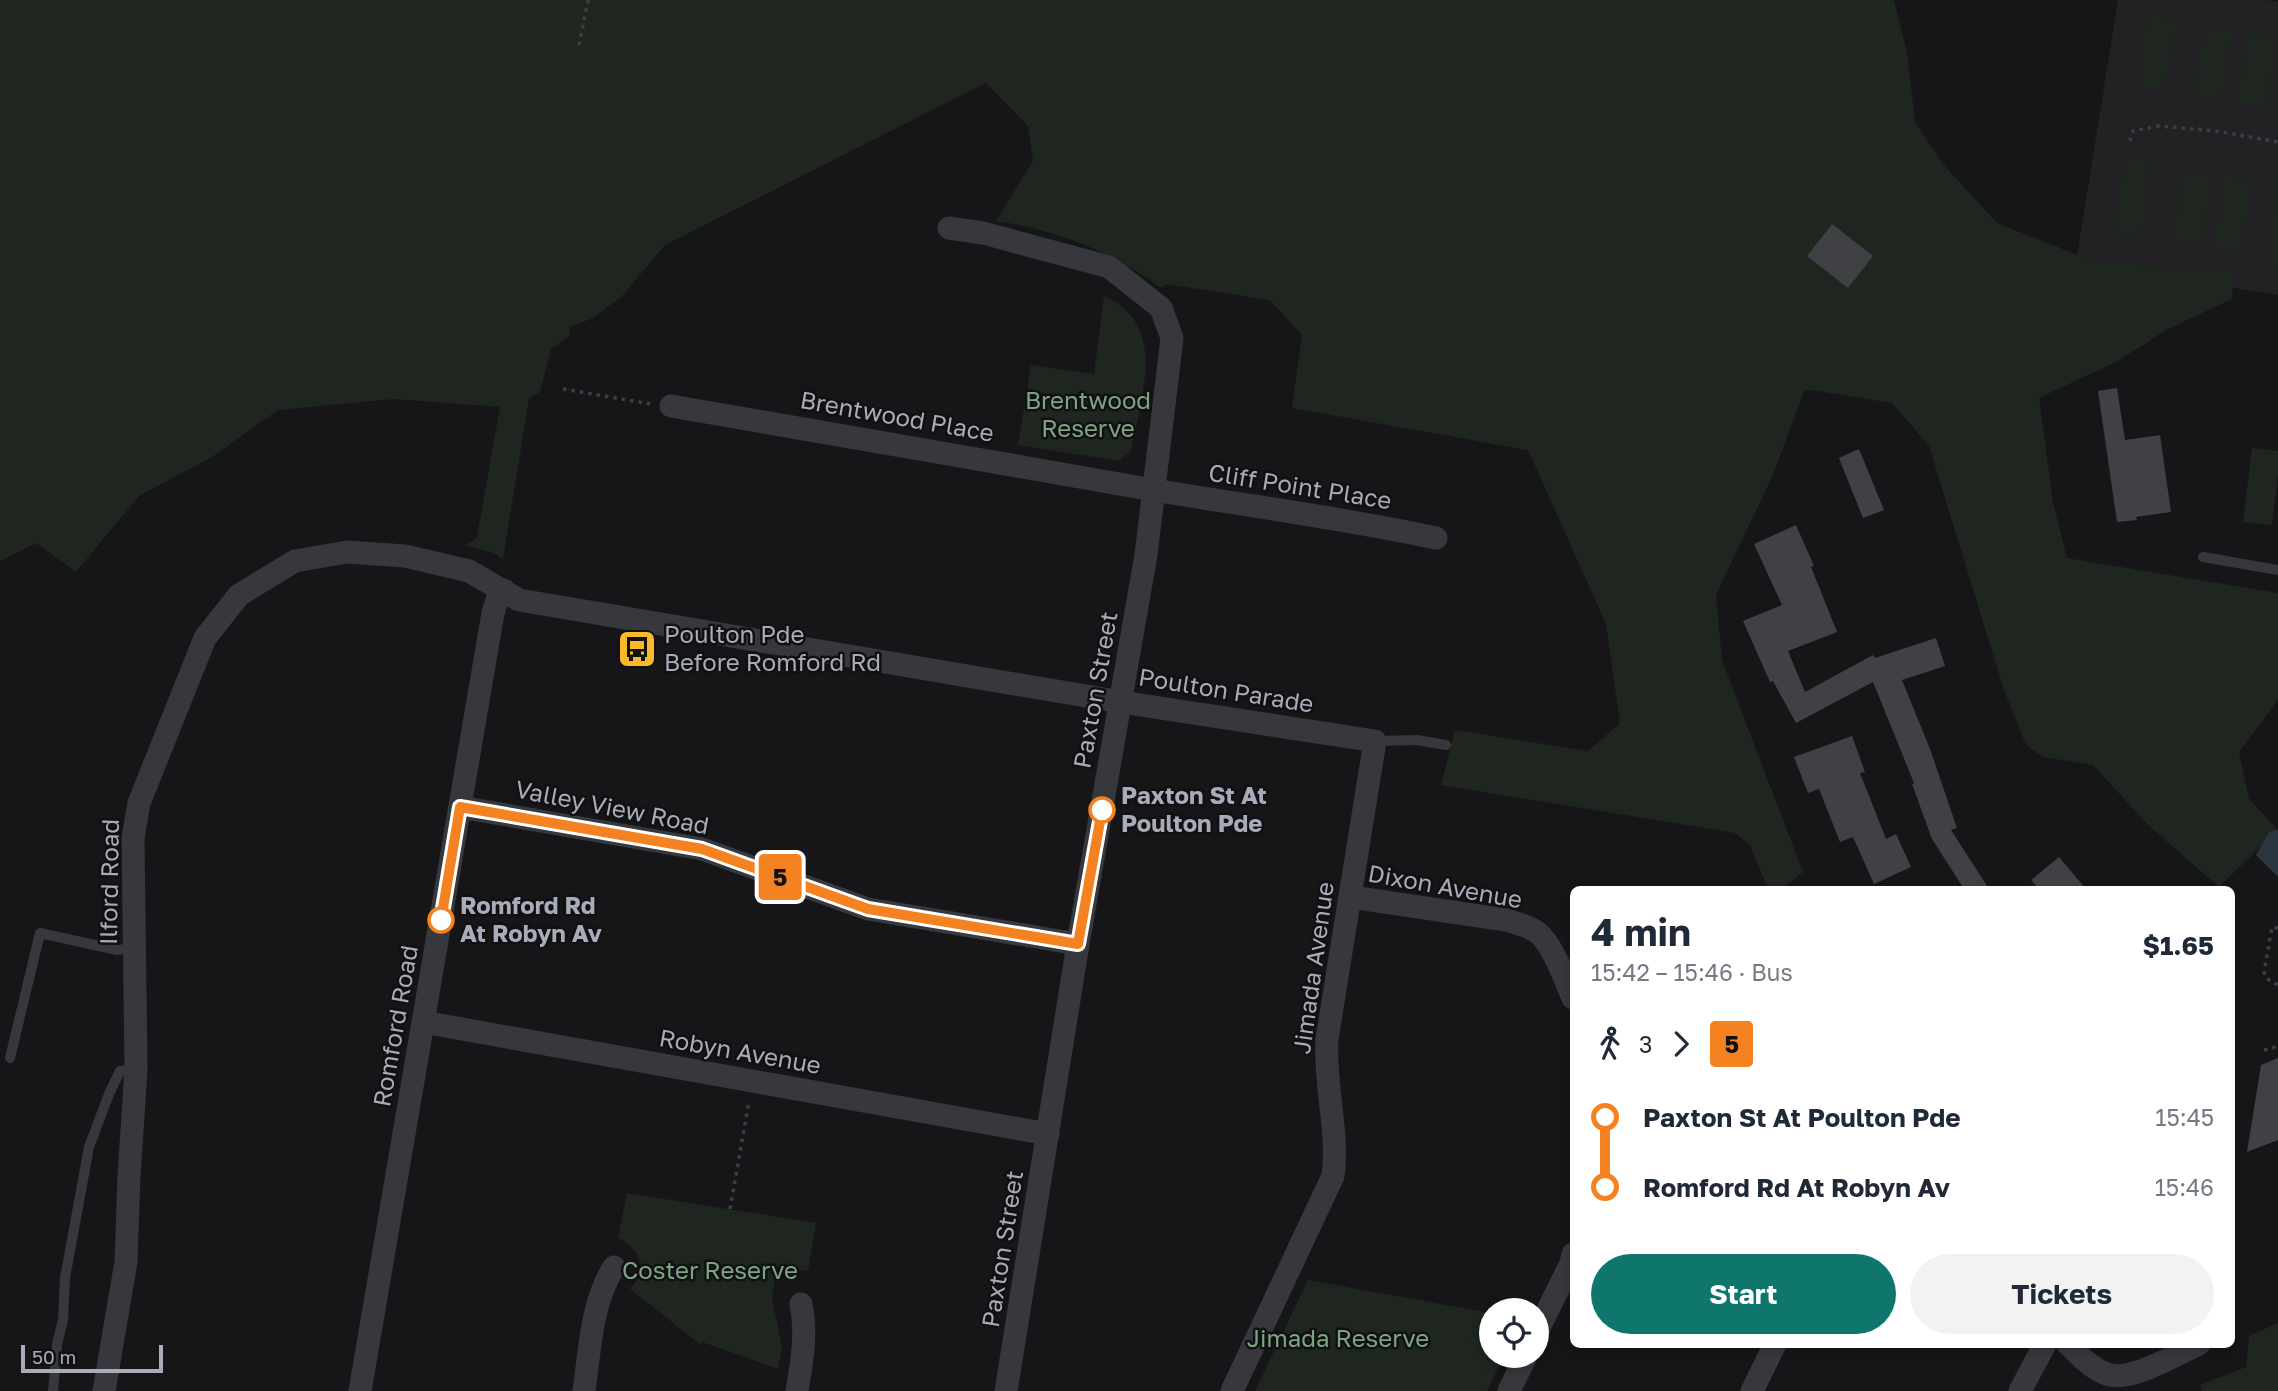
<!DOCTYPE html>
<html lang="en">
<head>
<meta charset="utf-8">
<style>
  :root { --surface:#fff; --page:#f2f2f3; --text:#1f2937; --muted:#747a83; --accent:#0f766e }
  body { margin:0; font-family:"Golos Text",sans-serif; background:var(--page); color:var(--text); height:100vh; display:flex; flex-direction:column; font-size:26px; white-space:nowrap }
  * { box-sizing:border-box; margin:0 }
  p { font-size:23px; color:var(--muted) }
  .icon { flex:none; width:38px; height:38px; fill:none; stroke:currentColor; stroke-width:2; stroke-linecap:round; stroke-linejoin:round }
  .map { position:relative; flex:1; overflow:hidden }
  .drawer { position:absolute; left:1570px; top:886px; width:665px; height:462px; display:flex; flex-direction:column; background:var(--surface); border-radius:10px; box-shadow:0 4px 10px #0003 }
  .drawer>* { flex:none }
  .badge { padding:0 14px; border-radius:5px; font-size:24px; line-height:46px }
  .buttons { position:absolute; left:1479px; top:1298px; display:grid; gap:14px }
  .buttons a { display:grid; place-items:center; width:70px; height:70px; border-radius:50%; background:var(--surface); box-shadow:0 4px 10px #0003; font-size:35px }
  .scale { position:absolute; left:21px; bottom:18px; width:142px; box-sizing:border-box; padding-left:7px; border:4px solid #a8acb9; border-top:0; font-size:19px; line-height:24px; white-space:nowrap; color:#a8acb9; -webkit-text-stroke:5px #111113; paint-order:stroke }
  .map>.badge { position:absolute; translate:-50% -50%; box-shadow:0 0 0 4px #fff }
  .legs { display:flex; align-items:center; gap:10px; height:77px; padding:0 21px; font-size:23px }
  .legs p { margin-inline-start:auto }
  .overview { display:flex; align-items:center; justify-content:space-between; height:119px; padding:0 21px }
  h1 { font-size:38px; font-weight:700; line-height:52px }
  .action { display:flex; gap:14px; margin-top:auto; padding:14px 21px }
  .action a { flex:1; height:80px; border-radius:42px; background:var(--accent); color:#fff; font-size:28px; font-weight:700; line-height:80px; text-align:center }
  .action a+a { background:var(--page); color:var(--text) }
  ul { padding:0 21px; list-style:none }
  li { display:flex; align-items:center; gap:24px; height:70px; font-size:26px }
  li i { display:grid; place-items:center; width:10px; height:100%; margin:0 9px; background:currentColor }
  li i::after { content:''; width:18px; height:18px; margin:-9px; border:5px solid; border-radius:50%; background:var(--surface) }
  li p { margin-inline-start:auto }
  li:first-child i { background:linear-gradient(#0000 50%,currentColor 0) }
  li:last-child i { background:linear-gradient(currentColor 50%,#0000 0) }
  .map>svg:first-child { display:block }
  .built { fill:#222225 }
  .green { fill:#1e261f }
  .water { fill:#2b353d }
  .building { fill:#404145 }
  .lines { fill:none; stroke-linecap:round; stroke-linejoin:round }
  .path { stroke:#3d3f44; stroke-width:3.5; stroke-dasharray:3.5 5; stroke-linecap:butt }
  .service { stroke:#37383d; stroke-width:10 }
  .minor { stroke:#37383d; stroke-width:23 }
  .line-1-casing { stroke:#fff; stroke-width:16 }
  .line-1 { stroke:#f58220; stroke-width:10 }
  .stop-1-dot { fill:#fff; stroke:#f58220; stroke-width:3.5 }
  .labels { text-anchor:middle; stroke-width:5; stroke-linejoin:round; paint-order:stroke }
  .park-label { font-size:24px; fill:#7ea581; stroke:#111113 }
  .street-label { font-size:24px; fill:#a8acb9; stroke:#111113 }
  .poi-label { font-size:24px; fill:#a8acb9; stroke:#111113; text-anchor:start }
  .stop-label { font-size:24px; font-weight:bold; fill:#a8acb9; stroke:#111113; text-anchor:start }
</style>
</head>
<body>
<div class="map">
<svg width="2278" height="1391" viewBox="0 0 2278 1391">
  <rect width="100%" height="100%" fill="#161618"/>
  <polygon class="built" points="2118,0 2266,0 2278,2 2278,295 2076,262"/>
  <g class="green">
    <path d="M0 0H1894L1907 52 1915 122 1943 164 1997 223 2098 263 2234 270 2232 299 2166 330 2118 361 2039 398 2053 502 2067 558 2278 593V700L2239 752 2249 799 2278 830 2219 887 2148 825 2093 765 2043 757 2026 745 2004 690 1929 446 1892 403 1805 389 1773 475 1716 595 1722 660 1803 872 1781 889H1768L1750 845 1735 833 1441 785 1455 730 1588 751 1620 723 1606 624 1528 450 1292 408 1302 335 1270 300 1166 284 1161 288C1112 251 1056 230 996 221L1033 161 1028 126 986 83 665 245 623 295 593 318 570 327 569 336 551 349 540 392 529 399 503 559 491 552 465 546 477 537 500 407 394 399 278 410 212 457 139 496 76 572 36 543 0 561Z"/>
    <polygon points="2148,14 2177,19 2164,91 2135,86"/>
    <polygon points="2205,24 2233,29 2221,101 2192,97"/>
    <polygon points="2249,32 2277,36 2264,108 2236,103"/>
    <polygon points="2125,158 2153,162 2141,235 2113,230"/>
    <polygon points="2183,169 2212,173 2202,245 2174,241"/>
    <polygon points="2224,176 2252,179 2242,252 2214,248"/>
    <polygon points="2278,179 2278,269 2264,266"/>
    <path d="M1104 296C1169 325 1141 396 1131 451L1119 461 1018 445 1031 365 1094 374Z"/>
    <polygon points="2252,448 2278,451 2278,475 2272,525 2243,522"/>
    <path d="M627 1193 816 1223 808 1271 777 1266 772 1299 782 1347 778 1369 702 1342 701 1345 630 1289C649 1270 640 1248 618 1238Z"/>
    <polygon points="1308,1280 1491,1313 1491,1356 1504,1356 1487,1391 1255,1391"/>
    <polygon points="2278,1323 2278,1391 2202,1391 2200,1385 2246,1367 2249,1336"/>
  </g>
  <polygon class="water" points="2278,830 2278,877 2256,855 2269,832"/>
  <g class="building">
    <polygon points="1832,224 1873,256 1848,288 1807,256"/>
    <polygon points="2117,388 2125,440 2160,435 2171,512 2136,517 2137,520 2117,522 2098,391"/>
    <polygon points="1859,449 1884,510 1863,518 1839,458"/>
    <polygon points="1796,525 1814,566 1811,567 1837,632 1788,651 1805,692 1873,655 1875,658 1936,638 1945,666 1902,680 1930,749 1957,828 1951,830 1989,889 1964,889 1932,839 1912,784 1914,783 1873,682 1796,723 1773,681 1770,682 1743,621 1782,605 1754,544"/>
    <polygon points="1852,736 1865,772 1860,773 1886,839 1896,834 1911,867 1874,884 1853,837 1840,842 1819,789 1808,793 1794,757"/>
    <polygon points="2059,857 2086,889 2039,889 2031,880"/>
    <polygon points="2278,1058 2278,1140 2247,1152 2261,1065"/>
  </g>
  <g class="lines">
    <g class="path">
      <polyline points="579,45 588,0"/>
      <polyline points="2130,141 2133,131 2159,126 2216,131 2278,142"/>
      <polyline points="563,389 651,404"/>
      <polyline points="2278,928 2272,927 2264,972 2266,978 2278,985"/>
      <polyline points="2264,1050 2273,1048 2278,1044"/>
      <polyline points="730,1209 749,1101"/>
    </g>
    <g class="service">
      <polyline points="2203,557 2278,570"/>
      <polyline points="1375,741 1417,740 1446,745"/>
      <polyline points="10,1058 40,933 117,950 134,948"/>
      <polyline points="53,1391 57,1344 63,1320 65,1278 89,1147 109,1094 120,1071 136,1069"/>
    </g>
    <g class="minor">
      <polyline points="949,228 983,233 1109,267 1161,308 1172,338 1146,555 1078,944 1006,1391"/>
      <path d="M671 406C828 432 985 461 1142 488 1240 505 1339 517 1436 538"/>
      <polyline points="460,807 702,849 868,909 1078,944"/>
      <path d="M1351 897 1506 920C1516 923 1529 926 1538 933 1553 945 1565 980 1573 998"/>
      <polyline points="423,1022 1048,1134"/>
      <polyline points="1536,1334 1571,1263 1573,1254"/>
      <path d="M2068 1344C2079 1355 2092 1369 2107 1374 2130 1383 2177 1354 2199 1344"/>
      <path d="M104 1391 126 1262 129 1176 136 1069 133 838 139 803 205 638 239 595 295 561 347 552 405 556 469 571 519 600 1121 702 1375 741 1327 1039C1324 1085 1339 1131 1333 1176L1232 1391"/>
      <polyline points="360,1391 493,613 497,600 504,590"/>
      <path d="M584 1391C590 1350 591 1303 614 1267"/>
      <path d="M797 1391C802 1361 807 1334 801 1304"/>
      <polyline points="1509,1391 1526,1356"/>
      <polyline points="1752,1391 1775,1344"/>
      <polyline points="2020,1391 2045,1344"/>
    </g>
  </g>
  <g class="lines">
    <defs>
      <polyline id="line-1" points="441,920 460,807 702,849 868,909 1078,944 1102,810"/>
    </defs>
    <use href="#line-1" class="line-1-casing"/>
    <use href="#line-1" class="line-1"/>
  </g>
  <defs>
    <symbol id="bus-square" viewBox="-11 -11 22 22"><rect x="-9" y="-9" width="18" height="18" rx="4" fill="#fab92d" stroke="#111113"/><path d="M-5-6H5V4H4V6H2V4H-2V6H-4V4H-5ZM-3.5-4V0h7V-4ZM-3.5 1.2v1.5H-2V1.2ZM2 1.2v1.5H3.5V1.2Z" fill="#111"/></symbol>
  </defs>
  <g fill-rule="evenodd">
    <use href="#bus-square" x="615" y="627" width="44" height="44"/>
  </g>
  <g class="stop-1-dot">
    <circle cx="1102" cy="810" r="12"/>
    <circle cx="441" cy="920" r="12"/>
  </g>
  <g class="labels">
    <g class="park-label">
      <text x="1088" y="409">Brentwood<tspan x="1088" dy="28">Reserve</tspan></text>
      <text x="710" y="1279">Coster Reserve</text>
      <text x="1338" y="1347">Jimada Reserve</text>
    </g>
    <g class="street-label">
      <text transform="translate(897 417) rotate(10)" y="8">Brentwood Place</text>
      <text transform="translate(1300 487) rotate(9)" y="8">Cliff Point Place</text>
      <text transform="translate(1096 690) rotate(-80)" y="8">Paxton Street</text>
      <text transform="translate(1226 691) rotate(9)" y="8">Poulton Parade</text>
      <text transform="translate(612 808) rotate(11)" y="8">Valley View Road</text>
      <text transform="translate(110 882) rotate(-89)" y="8">Ilford Road</text>
      <text transform="translate(1445 887) rotate(10)" y="8">Dixon Avenue</text>
      <text transform="translate(1314 968) rotate(-82)" y="8">Jimada Avenue</text>
      <text transform="translate(396 1026) rotate(-80)" y="8">Romford Road</text>
      <text transform="translate(740 1052) rotate(10)" y="8">Robyn Avenue</text>
      <text transform="translate(1003 1249) rotate(-81)" y="8">Paxton Street</text>
    </g>
    <g class="poi-label">
      <text x="664" y="643">Poulton Pde<tspan x="664" dy="28">Before Romford Rd</tspan></text>
    </g>
    <g class="stop-label">
      <text x="1121" y="804">Paxton St At<tspan x="1121" dy="28">Poulton Pde</tspan></text>
      <text x="460" y="914">Romford Rd<tspan x="460" dy="28">At Robyn Av</tspan></text>
    </g>
  </g>
</svg>
<div class="buttons">
<a><svg class="icon" aria-label="locate" viewBox="0 0 24 24"><circle cx="12" cy="12" r="6"/><path d="M12 2v4M12 18v4M2 12h4M18 12h4"/></svg></a>
</div>
<div class="scale">50 m</div>
<b class="badge" style="left:780px;top:877px;background:#f58220;color:#111">5</b>
<section class="drawer">
<div class="overview"><div><h1>4 min</h1><p>15:42 – 15:46 · Bus</p></div><b>$1.65</b></div>
<div class="legs"><svg class="icon" aria-label="walk" viewBox="0 0 24 24"><circle cx="13" cy="4" r="2"/><path d="M13 8l-2 6 4 7M11 14l-3 7M7 12l3-4h3l4 4"/></svg>3<svg class="icon" aria-label="forward" viewBox="0 0 24 24"><path d="M9 5l7 7-7 7"/></svg><b class="badge" style="background:#f58220;color:#111">5</b></div>
<ul>
<li><i style="color:#f58220"></i><b>Paxton St At Poulton Pde</b><p>15:45</p></li>
<li><i style="color:#f58220"></i><b>Romford Rd At Robyn Av</b><p>15:46</p></li>
</ul>
<div class="action"><a>Start</a><a>Tickets</a></div>
</section>
</div>
</body>
</html>
